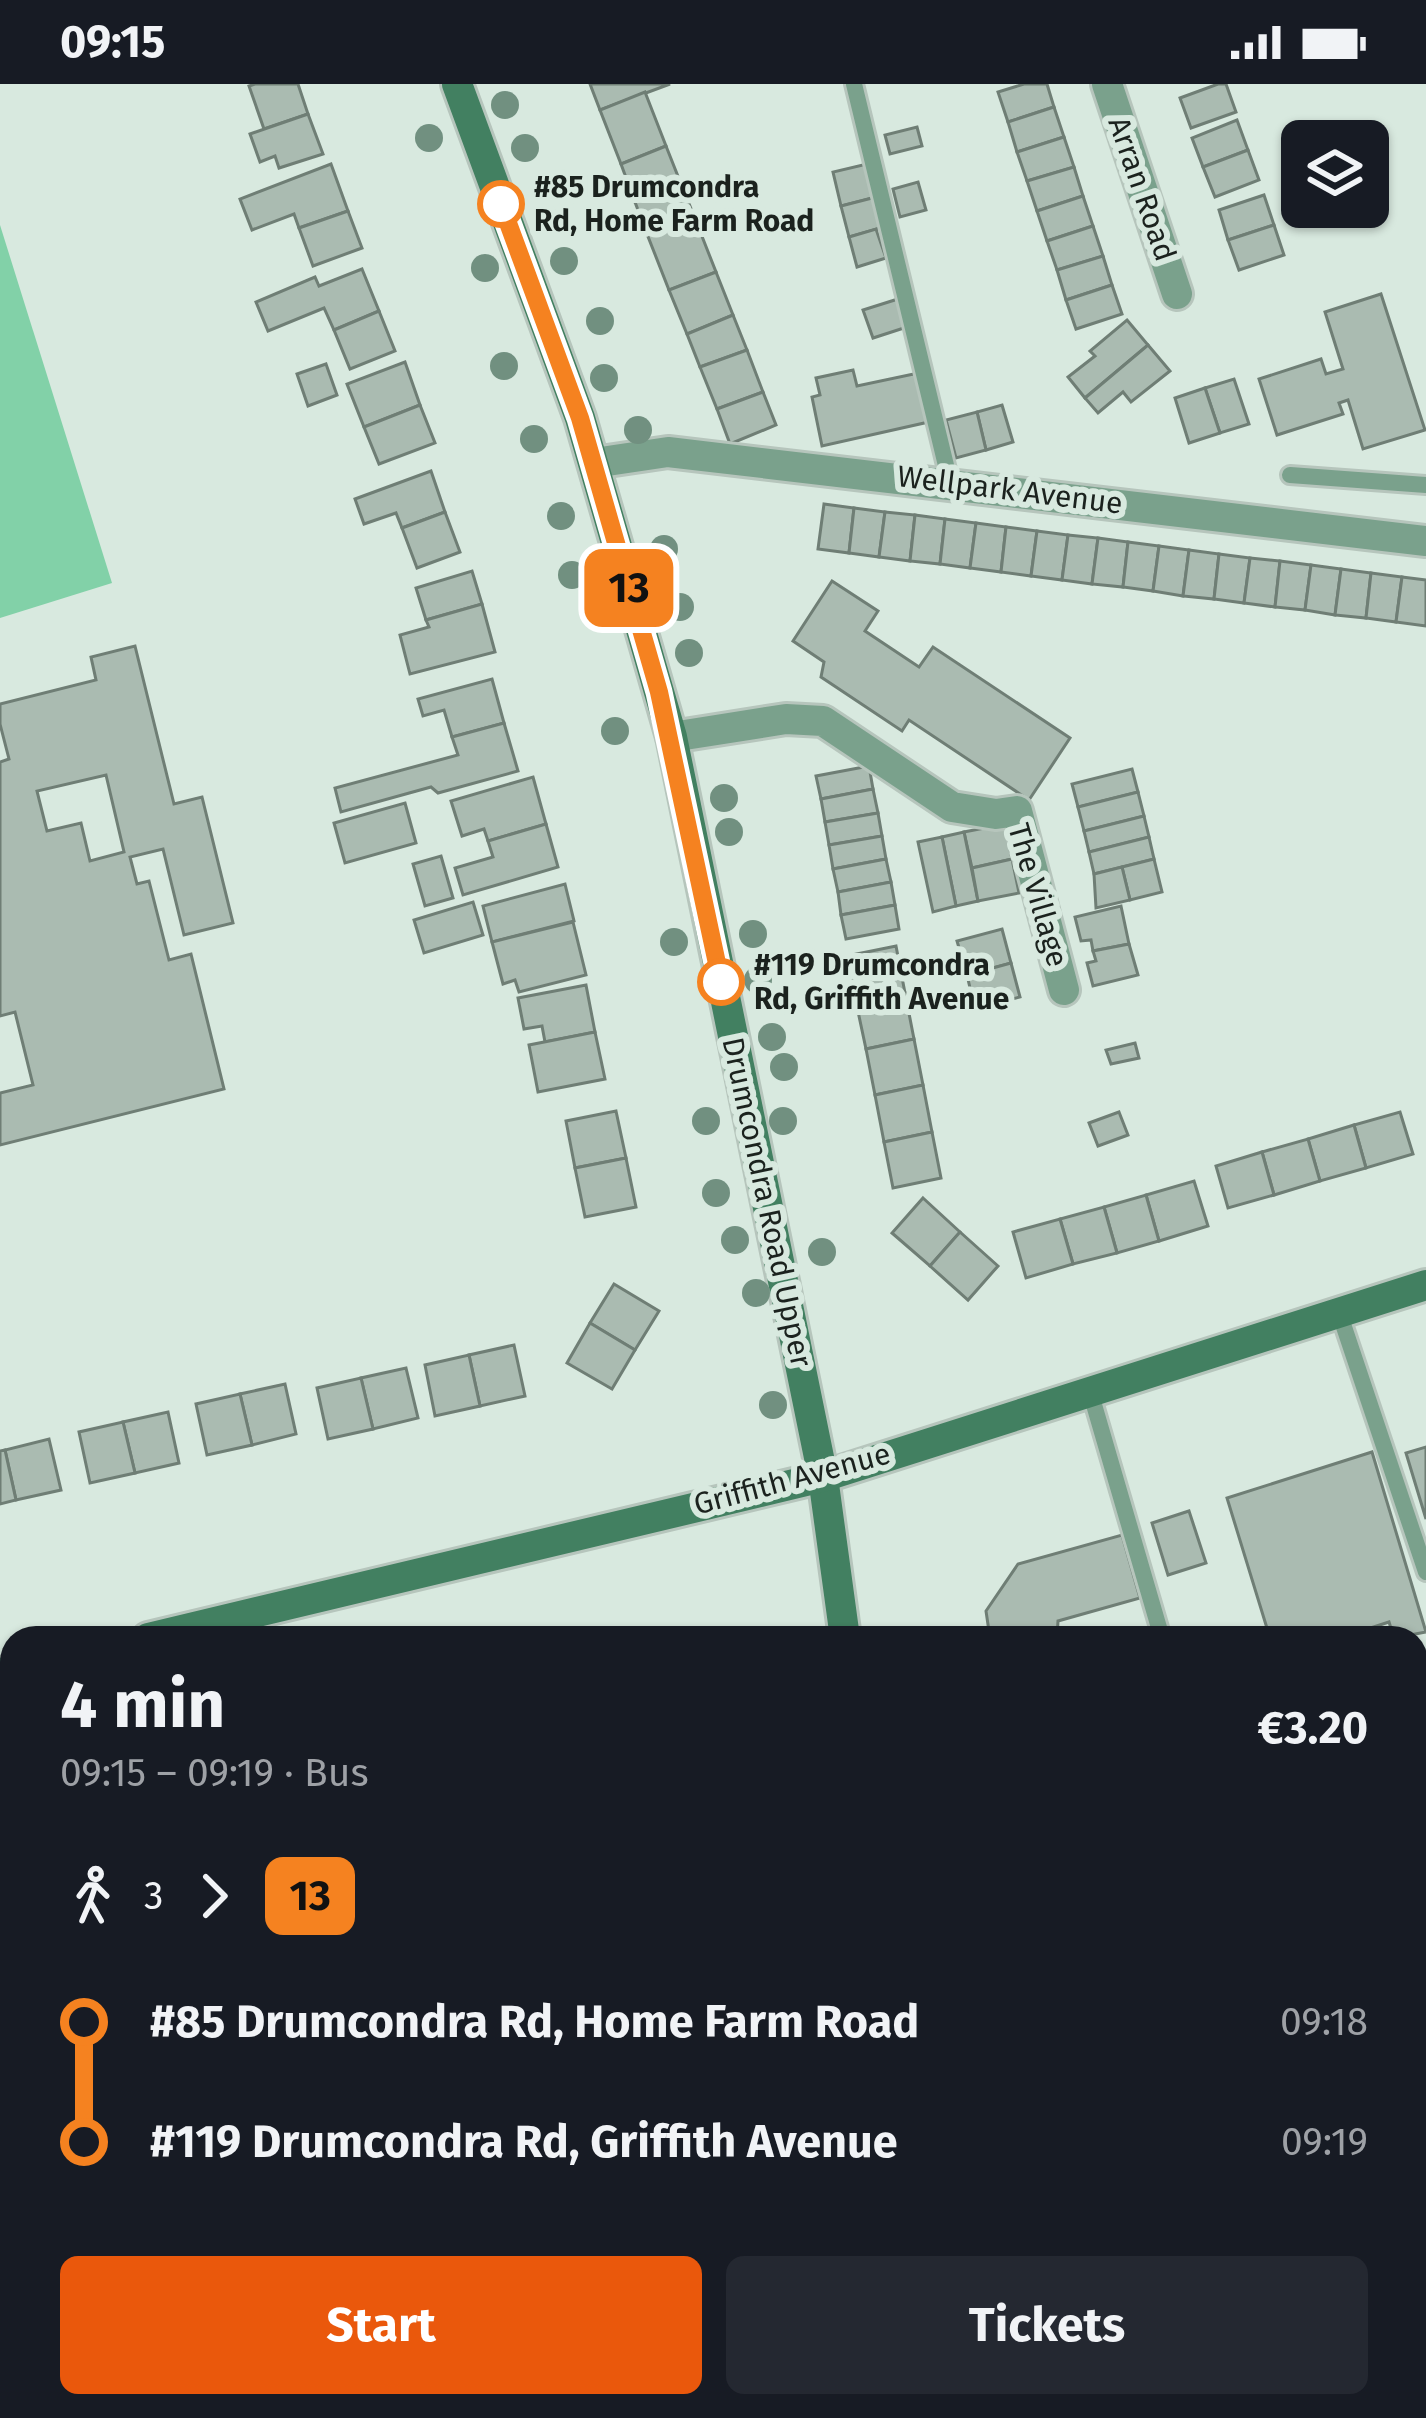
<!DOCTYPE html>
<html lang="en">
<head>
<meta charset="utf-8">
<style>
  :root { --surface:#171b24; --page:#242831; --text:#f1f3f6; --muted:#9ea1a6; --accent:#ea580c }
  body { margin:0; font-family:"Fira Sans",sans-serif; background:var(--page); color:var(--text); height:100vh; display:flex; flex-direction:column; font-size:45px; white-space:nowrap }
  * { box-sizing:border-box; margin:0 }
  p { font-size:39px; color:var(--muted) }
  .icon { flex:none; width:66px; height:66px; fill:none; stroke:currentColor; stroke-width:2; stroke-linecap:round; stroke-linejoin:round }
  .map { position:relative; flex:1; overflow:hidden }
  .drawer { position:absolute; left:0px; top:1542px; width:1428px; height:792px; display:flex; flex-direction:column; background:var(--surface); border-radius:36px 36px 0 0; box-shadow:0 3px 9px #0004 }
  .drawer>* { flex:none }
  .badge { padding:0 24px; border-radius:18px; font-size:42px; line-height:78px }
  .tools { position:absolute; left:1281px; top:36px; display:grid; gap:24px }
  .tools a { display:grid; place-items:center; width:108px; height:108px; border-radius:18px; background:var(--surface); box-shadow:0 3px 9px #0004; font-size:60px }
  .map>.badge { position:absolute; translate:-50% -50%; box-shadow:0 0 0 6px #fff }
  .legs { display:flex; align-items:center; gap:18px; height:132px; padding:0 60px; font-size:39px }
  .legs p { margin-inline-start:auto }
  .headline { display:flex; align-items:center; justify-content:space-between; height:204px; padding:0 60px }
  h1 { font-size:66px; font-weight:700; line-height:90px }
  .button { display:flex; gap:24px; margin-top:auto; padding:24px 60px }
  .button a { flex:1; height:138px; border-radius:18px; background:var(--accent); color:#fff; font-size:48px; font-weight:700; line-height:138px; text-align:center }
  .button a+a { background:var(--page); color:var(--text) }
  ul { padding:0 60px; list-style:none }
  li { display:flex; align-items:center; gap:42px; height:120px; font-size:45px }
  li i { display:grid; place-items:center; width:18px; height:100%; margin:0 15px; background:currentColor }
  li i::after { content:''; width:30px; height:30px; margin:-15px; border:9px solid; border-radius:50%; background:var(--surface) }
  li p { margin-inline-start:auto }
  li:first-child i { background:linear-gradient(#0000 50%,currentColor 0) }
  li:last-child i { background:linear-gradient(currentColor 50%,#0000 0) }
  .status { display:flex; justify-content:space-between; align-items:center; height:84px; padding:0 60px; background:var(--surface); direction:ltr }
  .status svg { height:33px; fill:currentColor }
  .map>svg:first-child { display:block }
  .green { fill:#82d1a8 }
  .building { fill:#aabbb1; stroke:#6f7e75; stroke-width:3; fill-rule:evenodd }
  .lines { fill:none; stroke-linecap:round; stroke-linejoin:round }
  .service-casing { stroke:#b6c5bc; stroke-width:22 }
  .minor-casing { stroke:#b6c5bc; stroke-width:36 }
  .secondary-casing { stroke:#b6c5bc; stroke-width:36 }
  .service { stroke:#7aa18c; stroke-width:16 }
  .minor { stroke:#7aa18c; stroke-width:30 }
  .secondary { stroke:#428061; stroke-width:30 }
  .tree { fill:#719080 }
  .line-1-casing { stroke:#fff; stroke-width:27 }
  .line-1 { stroke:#f58220; stroke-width:18 }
  .stop-1-dot { fill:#fff; stroke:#f58220; stroke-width:6 }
  .labels { text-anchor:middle; stroke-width:12; stroke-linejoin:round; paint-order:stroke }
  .stop-label { font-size:30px; font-weight:bold; fill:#1b221e; stroke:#d8e9df; text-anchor:start }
  .street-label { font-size:30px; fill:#1b221e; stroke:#d8e9df }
</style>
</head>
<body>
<div class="status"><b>09:15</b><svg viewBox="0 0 49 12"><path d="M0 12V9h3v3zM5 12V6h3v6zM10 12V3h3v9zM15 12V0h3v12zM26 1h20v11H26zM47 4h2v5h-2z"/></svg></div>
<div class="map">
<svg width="1426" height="2334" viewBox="0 0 1426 2334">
  <rect width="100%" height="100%" fill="#d8e9df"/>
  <g class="green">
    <polygon points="0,141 112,499 0,534"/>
    <polygon points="1426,2103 1426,2334 923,2334 923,2322 1416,2322 1416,2106"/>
  </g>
  <g class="building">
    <polygon points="255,0 298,0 308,30 264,45 249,2"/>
    <polygon points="590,0 670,0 600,26"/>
    <polygon points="1024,0 1047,0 1054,23 1008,38 998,8"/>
    <polygon points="1218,0 1226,0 1236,28 1191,44 1180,14"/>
    <polygon points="645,8 666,62 621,80 600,26"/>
    <polygon points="1054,23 1064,53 1017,68 1008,38"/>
    <polygon points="308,30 323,70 279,84 275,72 260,78 250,50"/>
    <polygon points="1237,36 1248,66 1203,83 1192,54"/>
    <polygon points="917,43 922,62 890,70 885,51"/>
    <polygon points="1064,53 1074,83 1027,97 1017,68"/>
    <polygon points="666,62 681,100 635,118 621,80"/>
    <polygon points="1248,66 1259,96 1215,113 1203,83"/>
    <polygon points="331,80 348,127 299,144 294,130 252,146 240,115"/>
    <polygon points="867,80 876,113 841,122 833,88"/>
    <polygon points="1074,83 1083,112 1037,127 1027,97"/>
    <polygon points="918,98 926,126 900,133 893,105"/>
    <polygon points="681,100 694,132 647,150 635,118"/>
    <polygon points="1264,111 1274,141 1228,156 1219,126"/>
    <polygon points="1083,112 1093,142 1047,157 1037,127"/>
    <polygon points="876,113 884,143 849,153 841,122"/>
    <polygon points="348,127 362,164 313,182 299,144"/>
    <polygon points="694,132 716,188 669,206 647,150"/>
    <polygon points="1274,141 1284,171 1239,186 1228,156"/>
    <polygon points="1093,142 1103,172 1057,186 1047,157"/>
    <polygon points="876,145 886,174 857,183 849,153"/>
    <polygon points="1103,172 1112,201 1066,216 1057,186"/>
    <polygon points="362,185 379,227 334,246 324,224 268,247 256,218 315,193 319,202"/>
    <polygon points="716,188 733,231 687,250 669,206"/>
    <polygon points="1112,201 1122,230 1076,245 1066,216"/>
    <polygon points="1381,210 1425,346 1363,365 1348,316 1339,319 1343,330 1277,351 1259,295 1321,275 1326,290 1343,285 1325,228"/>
    <polygon points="898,215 907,243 873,254 863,226"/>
    <polygon points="379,227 395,267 350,285 334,246"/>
    <polygon points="733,231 747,266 700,283 687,250"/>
    <polygon points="1127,236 1148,261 1085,314 1068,293 1095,272 1090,267"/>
    <polygon points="1148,261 1170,287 1131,318 1123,308 1098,329 1085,314"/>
    <polygon points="747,266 763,308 717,325 700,283"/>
    <polygon points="405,278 420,321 364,343 347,300"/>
    <polygon points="326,280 337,311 308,322 297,290"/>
    <polygon points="853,286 857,302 923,288 933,337 822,362 812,313 820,311 816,294"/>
    <polygon points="1234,295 1249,340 1220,349 1205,304"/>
    <polygon points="1205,304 1220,349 1189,359 1175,314"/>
    <polygon points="763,308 776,341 730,360 717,325"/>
    <polygon points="420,321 435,359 379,380 364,343"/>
    <polygon points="1002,321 1013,358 986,366 977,328"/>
    <polygon points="977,328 986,366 956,374 946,336"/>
    <polygon points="431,387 445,428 402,444 396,429 364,440 355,415"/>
    <polygon points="824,420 854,424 849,469 818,465"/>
    <polygon points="854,424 885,428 879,473 849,469"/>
    <polygon points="445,428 460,468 417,484 402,444"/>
    <polygon points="885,428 915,431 910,477 879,473"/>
    <polygon points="915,431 945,435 940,480 910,477"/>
    <polygon points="945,435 976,439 970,484 940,480"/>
    <polygon points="976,439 1006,443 1001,488 970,484"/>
    <polygon points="1006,443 1037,447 1031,492 1001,488"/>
    <polygon points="1037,447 1068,451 1062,496 1031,492"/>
    <polygon points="1068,451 1098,454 1092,500 1062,496"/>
    <polygon points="1098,454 1128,458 1123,503 1092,500"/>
    <polygon points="1128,458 1159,462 1153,507 1123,503"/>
    <polygon points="1159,462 1189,466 1183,512 1153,507"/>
    <polygon points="1189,466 1219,470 1214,515 1183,512"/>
    <polygon points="1219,470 1250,474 1244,519 1214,515"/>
    <polygon points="1250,474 1280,477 1275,523 1244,519"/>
    <polygon points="1280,477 1311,481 1305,526 1275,523"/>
    <polygon points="1311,481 1341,485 1335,531 1305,526"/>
    <polygon points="1341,485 1371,489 1366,534 1335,531"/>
    <polygon points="472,487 482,520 426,536 416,504"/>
    <polygon points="1371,489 1402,493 1396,538 1366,534"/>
    <polygon points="1402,493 1426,496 1426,542 1396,538"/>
    <polygon points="832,497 878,527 865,547 919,583 933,563 1070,654 1029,716 909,636 902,647 821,593 824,578 793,557"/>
    <polygon points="482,520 495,568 410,590 400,551 429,543 426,536"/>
    <path d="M135 562 174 720 202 713 233 839 184 851 163 765 130 773 137 800 149 797 169 876 191 870 224 1005 0 1061V1009L33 1001 15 928 0 932V678L9 675 0 640V620L96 596 91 573ZM106 691 124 768 90 777 81 739 47 747 37 707Z"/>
    <polygon points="492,595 504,639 452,653 444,626 423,632 418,615"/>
    <polygon points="504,639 518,687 438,709 431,703 341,728 335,704 458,671 452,653"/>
    <polygon points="869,682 873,705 821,715 816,692"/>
    <polygon points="1132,685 1138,708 1078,723 1072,700"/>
    <polygon points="533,693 546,740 488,757 484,745 462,752 451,717"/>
    <polygon points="873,705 878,729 825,738 821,715"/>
    <polygon points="1138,708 1144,732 1084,747 1078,723"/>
    <polygon points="405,719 416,759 345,779 334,739"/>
    <polygon points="878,729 882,752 829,761 825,738"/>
    <polygon points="1144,732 1149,753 1089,768 1084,747"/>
    <polygon points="546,740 558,783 463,811 455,784 493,773 488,757"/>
    <polygon points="1005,740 1012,775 972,784 964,748"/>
    <polygon points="964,748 978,817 956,822 942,753"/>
    <polygon points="882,752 886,775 833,785 829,761"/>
    <polygon points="942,753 956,822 933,828 918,758"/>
    <polygon points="1149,753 1154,775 1094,790 1089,768"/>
    <polygon points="441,772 453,814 425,822 413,780"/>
    <polygon points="886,775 891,798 838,808 833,785"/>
    <polygon points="1012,775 1019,809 978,817 972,784"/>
    <polygon points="1154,775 1162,808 1130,816 1122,783"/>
    <polygon points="1122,783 1130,816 1096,824 1094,790"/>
    <polygon points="891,798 895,821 841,831 838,808"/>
    <polygon points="565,800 574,837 492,858 483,822"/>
    <polygon points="473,818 483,851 424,869 414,836"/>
    <polygon points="895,821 899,845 846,855 841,831"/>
    <polygon points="1121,822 1129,860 1093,867 1091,856 1081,857 1075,833"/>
    <polygon points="573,838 586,891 519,908 515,896 503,900 492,858"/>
    <polygon points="1002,845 1011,879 967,891 957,857"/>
    <polygon points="1129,860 1138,891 1093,902 1087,879 1096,877 1093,867"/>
    <polygon points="896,862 905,909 856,918 847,872"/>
    <polygon points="1011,879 1020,913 975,925 967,891"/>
    <polygon points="586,901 595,948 545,958 542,942 524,945 518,914"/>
    <polygon points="905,909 914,955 866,965 856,918"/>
    <polygon points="595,948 605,995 538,1008 529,961"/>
    <polygon points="914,955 923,1001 875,1011 866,965"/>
    <polygon points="1135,959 1139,974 1111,980 1106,966"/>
    <polygon points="923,1001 932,1048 884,1058 875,1011"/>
    <polygon points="616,1027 626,1074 575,1084 566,1037"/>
    <polygon points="1119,1028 1128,1051 1098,1062 1089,1039"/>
    <polygon points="1400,1028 1413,1070 1366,1084 1354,1041"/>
    <polygon points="1354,1041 1366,1084 1320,1097 1308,1055"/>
    <polygon points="932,1048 941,1094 893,1104 884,1058"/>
    <polygon points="1308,1055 1320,1097 1274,1111 1262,1068"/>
    <polygon points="1262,1068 1274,1111 1228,1124 1216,1082"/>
    <polygon points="626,1074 636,1123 585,1133 575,1084"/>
    <polygon points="1194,1097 1208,1142 1159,1157 1146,1111"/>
    <polygon points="1146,1111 1159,1157 1117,1169 1104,1123"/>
    <polygon points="923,1114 960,1148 930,1182 892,1149"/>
    <polygon points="1104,1123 1117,1169 1073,1180 1060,1135"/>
    <polygon points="1060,1135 1073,1180 1026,1194 1013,1148"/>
    <polygon points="960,1148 998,1182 968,1216 930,1182"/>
    <polygon points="614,1200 659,1227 635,1266 590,1239"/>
    <polygon points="590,1239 635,1266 612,1305 567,1279"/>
    <polygon points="514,1261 525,1312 480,1322 469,1271"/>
    <polygon points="469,1271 480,1322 435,1332 425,1281"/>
    <polygon points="406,1284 418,1334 373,1345 361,1294"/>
    <polygon points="361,1294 373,1345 328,1355 317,1304"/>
    <polygon points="285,1300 296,1350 252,1361 240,1310"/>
    <polygon points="240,1310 252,1361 207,1371 196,1320"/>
    <polygon points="168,1328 179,1379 135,1389 123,1338"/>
    <polygon points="123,1338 135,1389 90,1399 79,1348"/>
    <polygon points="49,1355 61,1406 16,1416 5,1366"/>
    <polygon points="1426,1363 1426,1435 1406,1369"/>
    <polygon points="5,1366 16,1416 0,1420 0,1367"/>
    <polygon points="1372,1368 1426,1548 1394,1554 1389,1538 1340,1554 1270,1554 1227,1414"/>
    <polygon points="1189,1427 1206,1479 1168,1491 1152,1439"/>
    <polygon points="1122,1451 1140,1514 1058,1537 1057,1554 990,1554 986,1527 1018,1480"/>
    <polygon points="7,1741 12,1793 0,1796 0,1743"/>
    <polygon points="12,2104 12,2166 0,2170 0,2108"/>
    <polygon points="120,2322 174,2322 178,2334 124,2334"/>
    <polygon points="179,2322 233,2322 237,2334 183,2334"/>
    <polygon points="239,2322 294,2322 294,2324 265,2334 243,2334"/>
    <rect x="984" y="2322" width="48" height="12"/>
  </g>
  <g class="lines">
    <defs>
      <g id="service">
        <polyline points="854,0 950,398"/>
        <polyline points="1290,391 1426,401"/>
        <polyline points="1339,1228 1426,1488"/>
        <polyline points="1090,1307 1162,1554"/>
        <polyline points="1416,1698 1426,1697"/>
      </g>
      <g id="minor">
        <polyline points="1107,0 1177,210"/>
        <polyline points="594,379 668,368 1426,457"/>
        <polyline points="672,653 786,635 823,637 952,723 996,730 1017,727 1064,906"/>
        <polyline points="0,2280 12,2277"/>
      </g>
      <g id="secondary">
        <polyline points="457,0 580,334 672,653 823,1393 845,1554"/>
        <polyline points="148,1554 823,1393 1426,1201"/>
        <polyline points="0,1589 12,1587"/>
        <polyline points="849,2322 849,2334"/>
      </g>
    </defs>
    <use href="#service" class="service-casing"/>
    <use href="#minor" class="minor-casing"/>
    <use href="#secondary" class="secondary-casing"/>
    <use href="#service" class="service"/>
    <use href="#minor" class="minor"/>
    <use href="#secondary" class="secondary"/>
  </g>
  <g class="tree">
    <circle cx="505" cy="21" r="14"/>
    <circle cx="429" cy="54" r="14"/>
    <circle cx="525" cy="64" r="14"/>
    <circle cx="545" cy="135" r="14"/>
    <circle cx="564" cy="177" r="14"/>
    <circle cx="485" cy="184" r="14"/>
    <circle cx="600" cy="237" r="14"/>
    <circle cx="504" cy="282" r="14"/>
    <circle cx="604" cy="294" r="14"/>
    <circle cx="638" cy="346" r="14"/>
    <circle cx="534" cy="355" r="14"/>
    <circle cx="561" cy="432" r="14"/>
    <circle cx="664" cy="465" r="14"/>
    <circle cx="572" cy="491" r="14"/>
    <circle cx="680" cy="523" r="14"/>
    <circle cx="689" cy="569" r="14"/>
    <circle cx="615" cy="647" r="14"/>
    <circle cx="724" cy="714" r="14"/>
    <circle cx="729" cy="748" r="14"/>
    <circle cx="753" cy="850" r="14"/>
    <circle cx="674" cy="858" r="14"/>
    <circle cx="758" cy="896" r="14"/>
    <circle cx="772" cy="953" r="14"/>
    <circle cx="784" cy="983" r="14"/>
    <circle cx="706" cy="1037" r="14"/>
    <circle cx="783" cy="1037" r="14"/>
    <circle cx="716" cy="1109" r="14"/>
    <circle cx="735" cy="1156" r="14"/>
    <circle cx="822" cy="1168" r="14"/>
    <circle cx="756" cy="1209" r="14"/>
    <circle cx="773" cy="1321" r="14"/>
  </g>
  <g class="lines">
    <defs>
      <polyline id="line-1" points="501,120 580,334 659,608 721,898"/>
    </defs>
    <use href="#line-1" class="line-1-casing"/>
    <use href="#line-1" class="line-1"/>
  </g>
  <g class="stop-1-dot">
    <circle cx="501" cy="120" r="21"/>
    <circle cx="721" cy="898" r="21"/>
  </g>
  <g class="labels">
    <g class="stop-label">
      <text x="534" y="113">#85 Drumcondra<tspan x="534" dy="34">Rd, Home Farm Road</tspan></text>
      <text x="754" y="891">#119 Drumcondra<tspan x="754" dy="34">Rd, Griffith Avenue</tspan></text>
    </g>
    <g class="street-label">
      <text transform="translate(1142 105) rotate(71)" y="10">Arran Road</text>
      <text transform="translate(1010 406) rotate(7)" y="10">Wellpark Avenue</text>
      <text transform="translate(1038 811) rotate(74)" y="10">The Village</text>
      <text transform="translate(767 1118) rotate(78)" y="10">Drumcondra Road Upper</text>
      <text transform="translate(792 1395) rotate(-15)" y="10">Griffith Avenue</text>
    </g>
  </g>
</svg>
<div class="tools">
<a><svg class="icon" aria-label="layers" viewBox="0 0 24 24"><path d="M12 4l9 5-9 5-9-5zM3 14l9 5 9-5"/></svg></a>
</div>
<b class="badge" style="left:629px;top:504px;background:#f58220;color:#111">13</b>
<section class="drawer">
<div class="headline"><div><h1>4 min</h1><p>09:15 – 09:19 · Bus</p></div><b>€3.20</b></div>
<div class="legs"><svg class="icon" aria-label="walk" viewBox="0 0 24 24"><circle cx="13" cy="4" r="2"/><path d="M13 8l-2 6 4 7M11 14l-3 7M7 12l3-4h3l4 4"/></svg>3<svg class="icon" aria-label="forward" viewBox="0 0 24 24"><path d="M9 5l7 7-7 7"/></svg><b class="badge" style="background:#f58220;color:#111">13</b></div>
<ul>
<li><i style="color:#f58220"></i><b>#85 Drumcondra Rd, Home Farm Road</b><p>09:18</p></li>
<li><i style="color:#f58220"></i><b>#119 Drumcondra Rd, Griffith Avenue</b><p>09:19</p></li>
</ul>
<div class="button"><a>Start</a><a>Tickets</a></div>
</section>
</div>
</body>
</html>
